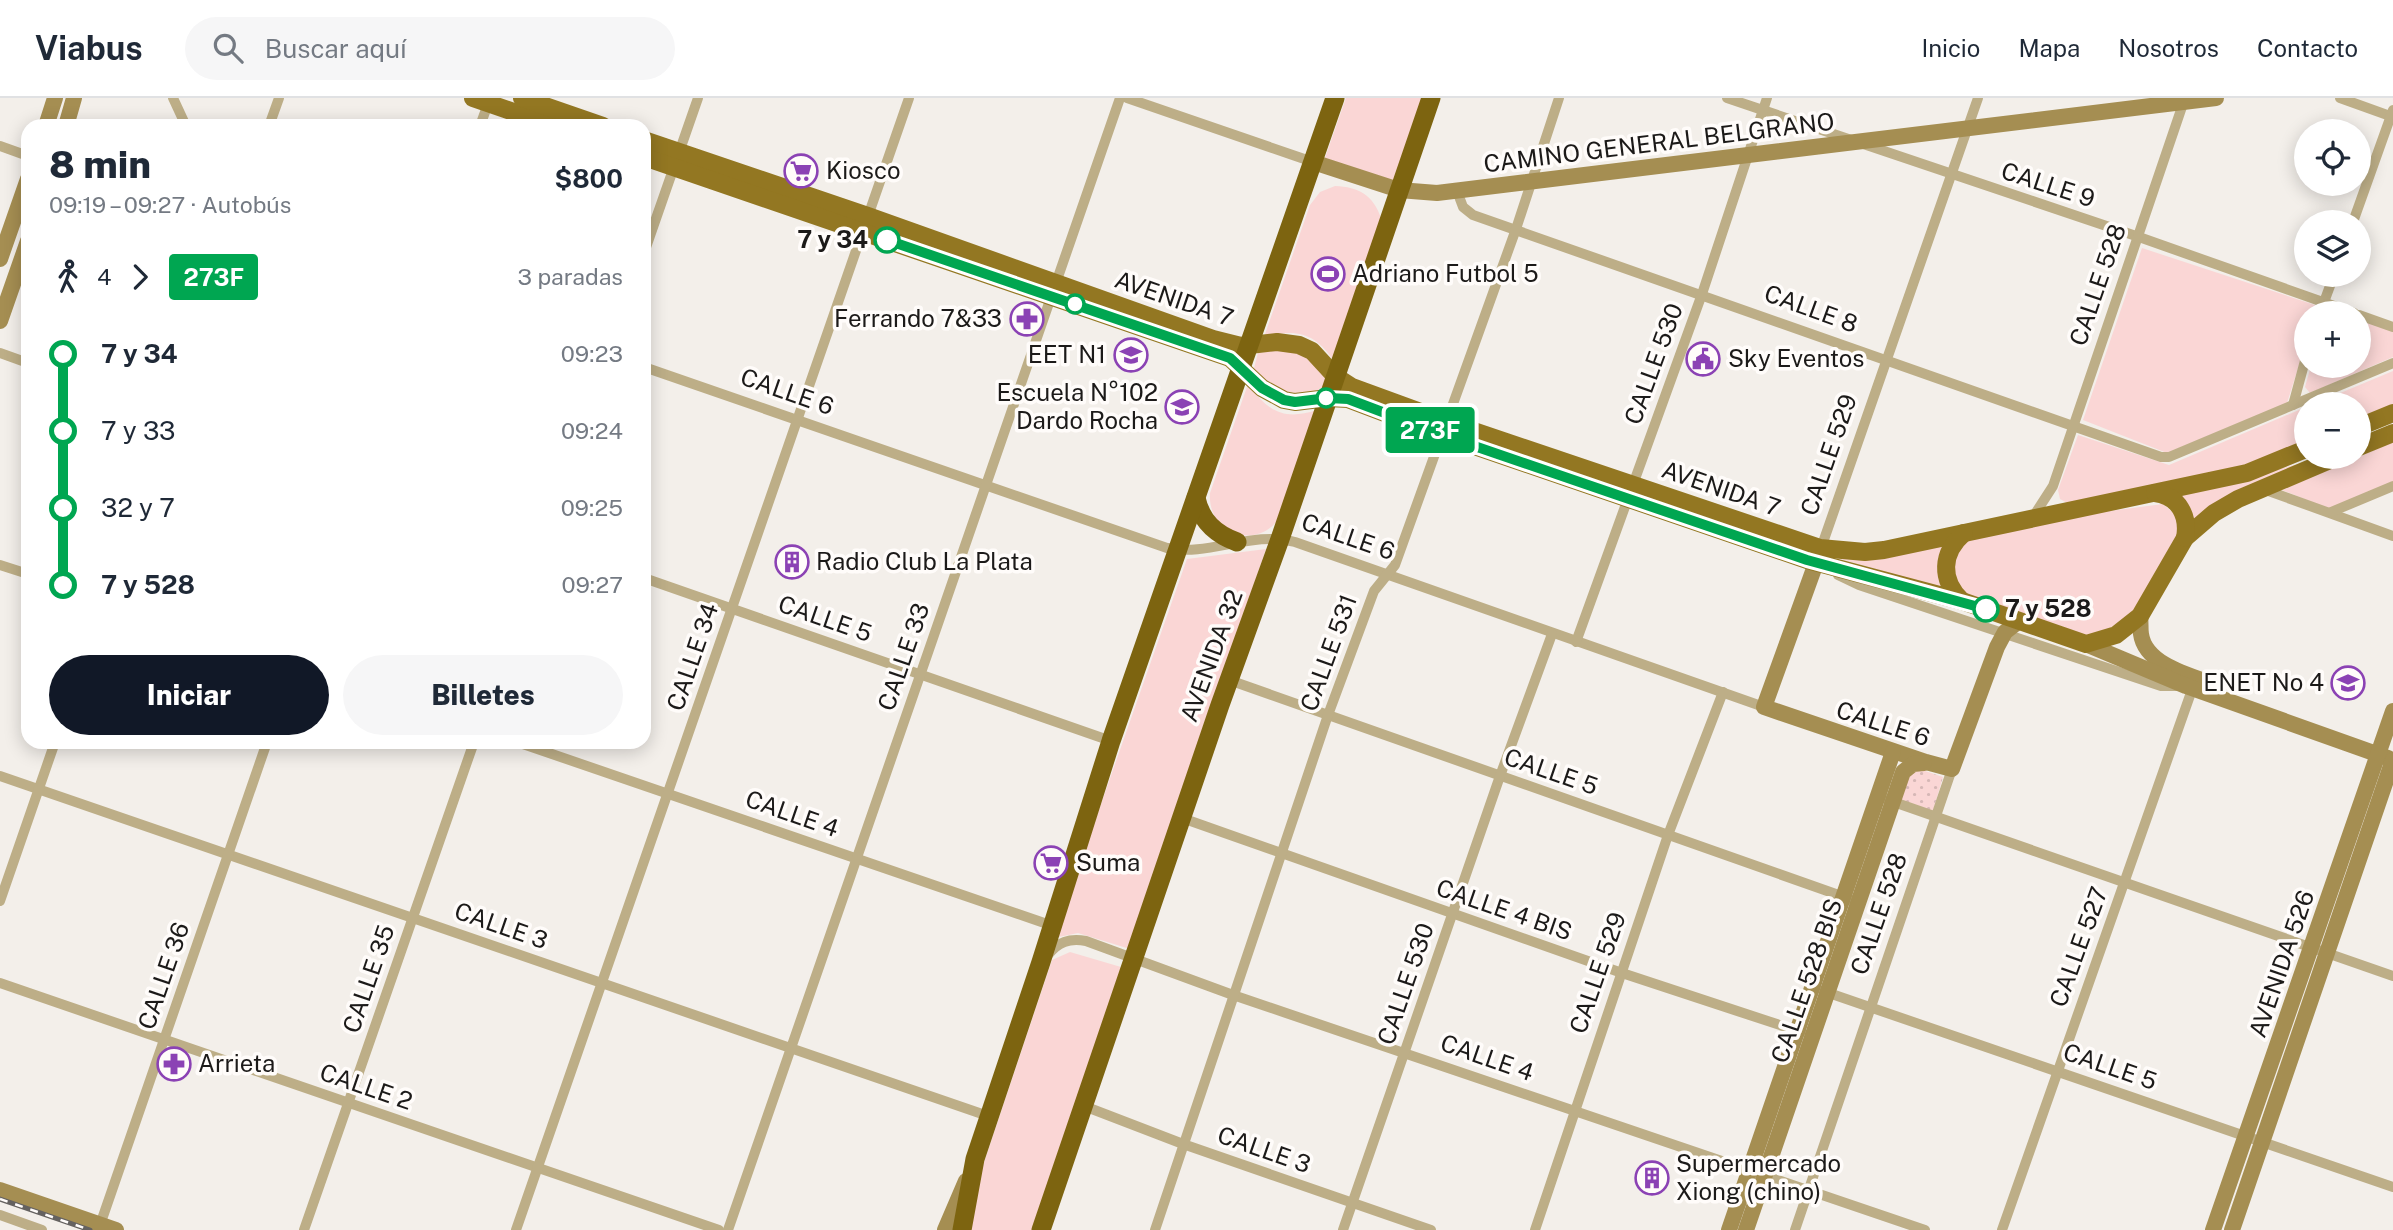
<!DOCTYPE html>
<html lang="es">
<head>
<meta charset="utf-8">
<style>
  :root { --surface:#fff; --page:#f6f6f7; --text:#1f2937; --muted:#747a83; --line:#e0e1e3; --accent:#111827 }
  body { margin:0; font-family:"Public Sans",sans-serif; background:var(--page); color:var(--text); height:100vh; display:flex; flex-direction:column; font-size:26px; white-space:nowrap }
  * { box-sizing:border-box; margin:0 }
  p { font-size:23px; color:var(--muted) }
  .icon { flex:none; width:38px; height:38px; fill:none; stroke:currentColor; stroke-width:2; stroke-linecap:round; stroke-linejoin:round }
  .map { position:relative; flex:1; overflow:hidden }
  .details { position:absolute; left:21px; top:21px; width:630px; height:630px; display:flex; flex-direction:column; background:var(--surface); border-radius:21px; box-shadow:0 4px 18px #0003 }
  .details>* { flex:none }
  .badge { padding:0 14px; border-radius:5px; font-size:24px; line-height:46px }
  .controls { position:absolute; left:2294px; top:21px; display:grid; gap:14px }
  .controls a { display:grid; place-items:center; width:77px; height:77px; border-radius:50%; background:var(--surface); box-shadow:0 4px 18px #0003; font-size:35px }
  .map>.badge { position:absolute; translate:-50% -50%; box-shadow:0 0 0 4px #fff }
  .legs { display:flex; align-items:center; gap:10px; height:77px; padding:0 28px; font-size:23px }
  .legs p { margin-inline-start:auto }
  .summary { display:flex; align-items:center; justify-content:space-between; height:119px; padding:0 28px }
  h1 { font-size:38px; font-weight:800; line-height:52px }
  .button { display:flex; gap:14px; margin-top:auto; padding:14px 28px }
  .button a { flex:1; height:80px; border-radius:42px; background:var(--accent); color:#fff; font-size:28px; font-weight:800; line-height:80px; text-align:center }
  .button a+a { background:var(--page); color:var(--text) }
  ul { padding:0 28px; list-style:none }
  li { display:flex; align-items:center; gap:24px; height:77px; font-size:26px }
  li i { display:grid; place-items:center; width:10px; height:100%; margin:0 9px; background:currentColor }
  li i::after { content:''; width:18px; height:18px; margin:-9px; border:5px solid; border-radius:50%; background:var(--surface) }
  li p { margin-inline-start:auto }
  li:first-child i { background:linear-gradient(#0000 50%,currentColor 0) }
  li:last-child i { background:linear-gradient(currentColor 50%,#0000 0) }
  header { display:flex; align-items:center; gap:42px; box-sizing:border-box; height:98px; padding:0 35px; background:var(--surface); border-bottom:2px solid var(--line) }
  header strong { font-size:33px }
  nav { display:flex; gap:38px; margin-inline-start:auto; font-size:24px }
  .search { width:490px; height:63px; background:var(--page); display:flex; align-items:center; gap:18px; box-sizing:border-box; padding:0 24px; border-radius:38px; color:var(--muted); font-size:26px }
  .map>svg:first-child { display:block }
  .green { fill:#fad6d5 }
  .park { fill:url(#park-dots) }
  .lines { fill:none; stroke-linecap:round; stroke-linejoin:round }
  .street { stroke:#bdae87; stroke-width:10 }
  .secondary { stroke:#a58e52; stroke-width:16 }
  .primary { stroke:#937722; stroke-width:18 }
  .highway { stroke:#7d6410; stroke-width:19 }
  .rail-casing { stroke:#656260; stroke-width:5 }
  .rail { stroke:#fffcfa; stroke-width:2.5; stroke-dasharray:8; stroke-linecap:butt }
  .line-1-casing { stroke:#fff; stroke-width:16 }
  .line-1 { stroke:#00a651; stroke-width:10 }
  .stop-1-dot { fill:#fff; stroke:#00a651; stroke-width:3.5 }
  .labels { text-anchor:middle; stroke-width:7; stroke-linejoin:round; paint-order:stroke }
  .street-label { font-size:24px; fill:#1c1a19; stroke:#fffcfa }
  .poi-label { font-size:24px; fill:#1c1a19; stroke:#fffcfa; text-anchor:start }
  .stop-label { font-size:24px; font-weight:bold; fill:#1c1a19; stroke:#fffcfa; text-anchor:end }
</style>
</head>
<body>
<header>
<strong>Viabus</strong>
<div class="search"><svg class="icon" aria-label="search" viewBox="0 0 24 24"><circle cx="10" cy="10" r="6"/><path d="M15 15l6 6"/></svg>Buscar aquí</div>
<nav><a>Inicio</a><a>Mapa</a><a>Nosotros</a><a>Contacto</a></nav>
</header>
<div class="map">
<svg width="2393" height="1132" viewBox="0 0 2393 1132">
  <defs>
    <pattern id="park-dots" width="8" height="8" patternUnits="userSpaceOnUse" patternTransform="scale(1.75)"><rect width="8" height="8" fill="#fad6d5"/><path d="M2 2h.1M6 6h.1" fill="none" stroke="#d6b7b6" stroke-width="1.8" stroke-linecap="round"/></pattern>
  </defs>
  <rect width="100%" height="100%" fill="#f3efea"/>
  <g class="green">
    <polygon points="1346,0 1426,0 1396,85 1325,60"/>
    <path d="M1335 88C1359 89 1373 97 1381 120L1335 265C1316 235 1297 230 1264 239L1310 107 1320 94Z"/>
    <polygon points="2142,150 2315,207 2317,215 2306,215 2306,245 2287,305 2167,355 2083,322"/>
    <polygon points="2359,222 2393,233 2393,259 2310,295 2305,289 2311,268 2359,268"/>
    <path d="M1296 249 1326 278 1322 294C1292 296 1271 299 1254 270L1258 255Z"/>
    <polygon points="2393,273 2393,308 2359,322 2359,306 2314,306"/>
    <path d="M1248 286C1268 313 1283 323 1317 312L1280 419C1257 454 1207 436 1210 395Z"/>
    <polygon points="2306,309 2306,345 2260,364 2071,407 2060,401 2058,392 2078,337 2169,367"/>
    <polygon points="2393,344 2393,384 2329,411 2282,392"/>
    <polygon points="2302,365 2194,424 2190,410 2177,398"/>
    <polygon points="2163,406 2178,419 2179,438 2133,518 2090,540 1963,497 1951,477 1962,443 2079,417"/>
    <polygon points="1948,446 1947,491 1833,459"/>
    <polygon points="1266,451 1130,851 1078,835 1054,840 1187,461"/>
    <polygon points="1070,854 1121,869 1035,1132 965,1132 967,1115 1052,862"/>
  </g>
  <polygon class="park" points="1916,670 1943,679 1933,713 1901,704 1909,675"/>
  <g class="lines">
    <g class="street">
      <polyline points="173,0 186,28"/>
      <polyline points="1127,0 1313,64"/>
      <polyline points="1727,0 2139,139 2354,215"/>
      <polyline points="2340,0 2393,19"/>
      <polyline points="269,28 279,0"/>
      <polyline points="480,28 489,3"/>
      <polyline points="0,48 28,58"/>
      <polyline points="1457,93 1463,109 1473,117 2161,359 2169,359 2393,265"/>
      <polyline points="2353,124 2393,12"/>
      <polyline points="644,155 698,0"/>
      <polyline points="2320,215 2334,177"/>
      <polyline points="2359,217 2393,229"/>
      <polyline points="0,255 28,265"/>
      <path d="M644 269 1167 450C1209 459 1252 432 1295 444L1764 609"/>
      <polyline points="2293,307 2306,259"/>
      <polyline points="2263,391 2393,438"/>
      <polyline points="2331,414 2393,388"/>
      <polyline points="2033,419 2053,388 2185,0"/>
      <polyline points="1820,453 1978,0"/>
      <polyline points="0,467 28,476"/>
      <polyline points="1838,477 1859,487 2161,588 2181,588"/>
      <polyline points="644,480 1111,643"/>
      <polyline points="1576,544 1702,196 1767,0"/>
      <polyline points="1229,582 1850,801"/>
      <polyline points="517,644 1053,828"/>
      <polyline points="0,678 988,1018"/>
      <polyline points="1888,702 2393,878"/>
      <polyline points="1182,720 1622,875 1801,934"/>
      <polyline points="0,803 55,644"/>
      <path d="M1048 857C1058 844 1069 840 1086 843L1233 897 1925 1132"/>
      <polyline points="0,885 719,1132"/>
      <polyline points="1823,893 2393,1089"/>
      <polyline points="1084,1008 1183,1046 1431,1132"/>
      <polyline points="0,1117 42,1132"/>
      <polyline points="100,1127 267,644"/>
      <polyline points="304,1132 474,644"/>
      <polyline points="516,1132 909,0"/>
      <polyline points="728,1132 1120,0"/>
      <polyline points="1155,1132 1328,617 1374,493 1395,467 1516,131 1559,0"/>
      <polyline points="1343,1132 1500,678 1552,536"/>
      <polyline points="1535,1132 1668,737 1723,594"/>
      <polyline points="1795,1132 1952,671"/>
      <polyline points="2002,1132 2194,586"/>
    </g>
    <g class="secondary">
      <polyline points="46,28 55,0"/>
      <polyline points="66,28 74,0"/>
      <polyline points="1313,64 1399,92 1437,95 2216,0"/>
      <polyline points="0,161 28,81"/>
      <polyline points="0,223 28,143"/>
      <polyline points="1816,465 1764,609 1926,664 1952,671 1997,549 2005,534 2019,523"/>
      <path d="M2140 518C2141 524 2140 530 2141 536 2145 566 2188 577 2213 586"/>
      <polyline points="2086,546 2186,588 2388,660"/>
      <polyline points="0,1092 116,1132"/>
      <polyline points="945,1132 966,1083"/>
      <polyline points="1729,1132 1893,654"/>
      <polyline points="1746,1132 1903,674 1913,666 1924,665"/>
      <polyline points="2213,1132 2393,613"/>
      <polyline points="2232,1132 2393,662"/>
    </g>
    <g class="primary">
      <polyline points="473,0 554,28"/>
      <polyline points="522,0 603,28"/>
      <polyline points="644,42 868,118 1213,241 1241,248 1277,244 1299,247 1312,253 1335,278 1352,289 1456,327 1820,450 1865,454 1884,452 2247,375 2306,351"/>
      <polyline points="644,59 1230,260 1262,290 1284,302 1295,304 1328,300 1348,301 1451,340 1807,462 1962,503 2086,546 2116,537 2140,518 2185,440 2214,415 2238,401 2337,359"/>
      <polyline points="2359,329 2393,315"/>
      <polyline points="2359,349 2393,335"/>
      <path d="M2155 395C2179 398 2189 418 2185 440"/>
      <path d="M1962 503C1940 482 1941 455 1964 435"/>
    </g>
    <g class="highway">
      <path d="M1196 400C1201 423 1215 436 1237 444"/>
      <polyline points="962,1132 975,1061 1041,864 1111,643 1335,0"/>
      <polyline points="1041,1132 1220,607 1280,441 1431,0"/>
    </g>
    <defs>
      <polyline id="rail" points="0,1101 90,1132"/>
    </defs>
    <use href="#rail" class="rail-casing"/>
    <use href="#rail" class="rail"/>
  </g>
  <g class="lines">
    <defs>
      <polyline id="line-1" points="887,142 1230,260 1262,290 1284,302 1295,304 1328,300 1348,301 1451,340 1807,462 1986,511"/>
    </defs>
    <use href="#line-1" class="line-1-casing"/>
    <use href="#line-1" class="line-1"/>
  </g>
  <defs>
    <symbol id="supermarket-ring" viewBox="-11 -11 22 22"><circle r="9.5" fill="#fffcfa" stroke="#8b42b4" stroke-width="1.5"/><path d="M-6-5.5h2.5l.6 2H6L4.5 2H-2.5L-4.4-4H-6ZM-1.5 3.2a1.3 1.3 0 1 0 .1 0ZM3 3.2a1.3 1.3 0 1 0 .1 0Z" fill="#8b42b4"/></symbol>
    <symbol id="stadium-ring" viewBox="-11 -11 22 22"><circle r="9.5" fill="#fffcfa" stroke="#8b42b4" stroke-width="1.5"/><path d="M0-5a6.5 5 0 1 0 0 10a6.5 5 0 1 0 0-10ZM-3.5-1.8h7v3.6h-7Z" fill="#8b42b4"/></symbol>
    <symbol id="pharmacy-ring" viewBox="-11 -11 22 22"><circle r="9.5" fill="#fffcfa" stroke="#8b42b4" stroke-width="1.5"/><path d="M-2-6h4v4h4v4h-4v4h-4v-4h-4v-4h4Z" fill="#8b42b4"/></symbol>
    <symbol id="school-ring" viewBox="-11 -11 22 22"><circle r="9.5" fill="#fffcfa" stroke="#8b42b4" stroke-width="1.5"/><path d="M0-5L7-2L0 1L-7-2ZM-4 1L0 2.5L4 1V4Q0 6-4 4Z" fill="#8b42b4"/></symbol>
    <symbol id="civic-ring" viewBox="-11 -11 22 22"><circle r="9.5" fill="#fffcfa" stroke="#8b42b4" stroke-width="1.5"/><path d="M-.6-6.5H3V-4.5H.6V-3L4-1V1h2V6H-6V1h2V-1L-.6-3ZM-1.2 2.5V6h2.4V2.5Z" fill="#8b42b4"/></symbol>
    <symbol id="building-ring" viewBox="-11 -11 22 22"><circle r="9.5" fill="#fffcfa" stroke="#8b42b4" stroke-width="1.5"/><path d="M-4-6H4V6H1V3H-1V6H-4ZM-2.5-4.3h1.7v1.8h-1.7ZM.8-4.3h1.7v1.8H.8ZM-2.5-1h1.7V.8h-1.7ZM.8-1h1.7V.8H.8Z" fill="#8b42b4"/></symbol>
  </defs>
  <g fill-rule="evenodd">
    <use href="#supermarket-ring" x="782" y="54" width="38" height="38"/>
    <use href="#stadium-ring" x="1309" y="157" width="38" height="38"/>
    <use href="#pharmacy-ring" x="1008" y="202" width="38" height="38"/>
    <use href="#school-ring" x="1112" y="238" width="38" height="38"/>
    <use href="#civic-ring" x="1684" y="242" width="38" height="38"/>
    <use href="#school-ring" x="1163" y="290" width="38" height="38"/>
    <use href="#building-ring" x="773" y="445" width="38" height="38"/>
    <use href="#school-ring" x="2329" y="566" width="38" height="38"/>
    <use href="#supermarket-ring" x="1032" y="746" width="38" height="38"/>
    <use href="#pharmacy-ring" x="155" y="947" width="38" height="38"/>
    <use href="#building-ring" x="1633" y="1061" width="38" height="38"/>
  </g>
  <g class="stop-1-dot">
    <circle cx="887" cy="142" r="12"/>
    <circle cx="1075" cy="206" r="9"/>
    <circle cx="1326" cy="300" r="9"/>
    <circle cx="1986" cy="511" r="12"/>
  </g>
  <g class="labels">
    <g class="street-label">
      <text transform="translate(1659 45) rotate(-7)" y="8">CAMINO GENERAL BELGRANO</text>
      <text transform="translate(2048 87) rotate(18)" y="8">CALLE 9</text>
      <text transform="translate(2098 187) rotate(-71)" y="8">CALLE 528</text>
      <text transform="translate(1174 201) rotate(19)" y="8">AVENIDA 7</text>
      <text transform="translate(1811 211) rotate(20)" y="8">CALLE 8</text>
      <text transform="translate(1654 266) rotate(-70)" y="8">CALLE 530</text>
      <text transform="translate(787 294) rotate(19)" y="8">CALLE 6</text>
      <text transform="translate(1829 357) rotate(-71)" y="8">CALLE 529</text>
      <text transform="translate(1721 391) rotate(19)" y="8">AVENIDA 7</text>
      <text transform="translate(1348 439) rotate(19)" y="8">CALLE 6</text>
      <text transform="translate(825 521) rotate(19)" y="8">CALLE 5</text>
      <text transform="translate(1329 555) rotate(-70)" y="8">CALLE 531</text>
      <text transform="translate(1212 558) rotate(-70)" y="8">AVENIDA 32</text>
      <text transform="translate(693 559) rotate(-71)" y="8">CALLE 34</text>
      <text transform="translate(904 559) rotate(-71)" y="8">CALLE 33</text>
      <text transform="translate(1883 626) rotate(18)" y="8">CALLE 6</text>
      <text transform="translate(1551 674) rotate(19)" y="8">CALLE 5</text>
      <text transform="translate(792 716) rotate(19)" y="8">CALLE 4</text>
      <text transform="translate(1504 812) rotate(19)" y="8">CALLE 4 BIS</text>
      <text transform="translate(1879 816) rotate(-71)" y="8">CALLE 528</text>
      <text transform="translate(501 828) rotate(19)" y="8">CALLE 3</text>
      <text transform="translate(2079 849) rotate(-70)" y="8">CALLE 527</text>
      <text transform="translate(2282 866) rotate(-71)" y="8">AVENIDA 526</text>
      <text transform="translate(1598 875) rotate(-71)" y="8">CALLE 529</text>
      <text transform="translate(164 878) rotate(-71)" y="8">CALLE 36</text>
      <text transform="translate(369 881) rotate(-71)" y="8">CALLE 35</text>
      <text transform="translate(1807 883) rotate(-71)" y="8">CALLE 528 BIS</text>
      <text transform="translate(1406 886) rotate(-71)" y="8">CALLE 530</text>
      <text transform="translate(1487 960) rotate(19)" y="8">CALLE 4</text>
      <text transform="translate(2110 969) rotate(19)" y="8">CALLE 5</text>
      <text transform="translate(366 989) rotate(19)" y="8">CALLE 2</text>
      <text transform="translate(1264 1052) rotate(19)" y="8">CALLE 3</text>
    </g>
    <g class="poi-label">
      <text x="826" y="81">Kiosco</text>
      <text x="1352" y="184">Adriano Futbol 5</text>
      <text x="1002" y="229" text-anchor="end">Ferrando 7&amp;33</text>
      <text x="1106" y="265" text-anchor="end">EET N1</text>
      <text x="1728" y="269">Sky Eventos</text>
      <text x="1158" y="303" text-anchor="end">Escuela N°102<tspan x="1158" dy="28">Dardo Rocha</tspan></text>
      <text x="816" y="472">Radio Club La Plata</text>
      <text x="2324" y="593" text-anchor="end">ENET No 4</text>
      <text x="1076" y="773">Suma</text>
      <text x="198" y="974">Arrieta</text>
      <text x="1676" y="1074">Supermercado<tspan x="1676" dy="28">Xiong (chino)</tspan></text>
    </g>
    <g class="stop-label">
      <text x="868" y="150">7 y 34</text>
      <text x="2005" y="519" text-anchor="start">7 y 528</text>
    </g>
  </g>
</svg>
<div class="controls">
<a><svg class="icon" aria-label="locate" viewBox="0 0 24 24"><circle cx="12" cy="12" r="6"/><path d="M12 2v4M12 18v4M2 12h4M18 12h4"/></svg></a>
<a><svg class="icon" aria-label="layers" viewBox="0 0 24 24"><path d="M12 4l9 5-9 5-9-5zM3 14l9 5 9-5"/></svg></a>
<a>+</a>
<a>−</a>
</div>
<b class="badge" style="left:1430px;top:332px;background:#00a651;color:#fff">273F</b>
<section class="details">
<div class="summary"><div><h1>8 min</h1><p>09:19 – 09:27 · Autobús</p></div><b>$800</b></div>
<div class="legs"><svg class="icon" aria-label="walk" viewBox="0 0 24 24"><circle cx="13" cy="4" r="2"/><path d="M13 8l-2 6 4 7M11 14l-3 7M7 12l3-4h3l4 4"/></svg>4<svg class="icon" aria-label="forward" viewBox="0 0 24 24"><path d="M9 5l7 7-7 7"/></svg><b class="badge" style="background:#00a651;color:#fff">273F</b><p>3 paradas</p></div>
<ul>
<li><i style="color:#00a651"></i><b>7 y 34</b><p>09:23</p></li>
<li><i style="color:#00a651"></i><span>7 y 33</span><p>09:24</p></li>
<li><i style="color:#00a651"></i><span>32 y 7</span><p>09:25</p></li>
<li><i style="color:#00a651"></i><b>7 y 528</b><p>09:27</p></li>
</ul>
<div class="button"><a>Iniciar</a><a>Billetes</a></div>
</section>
</div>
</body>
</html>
